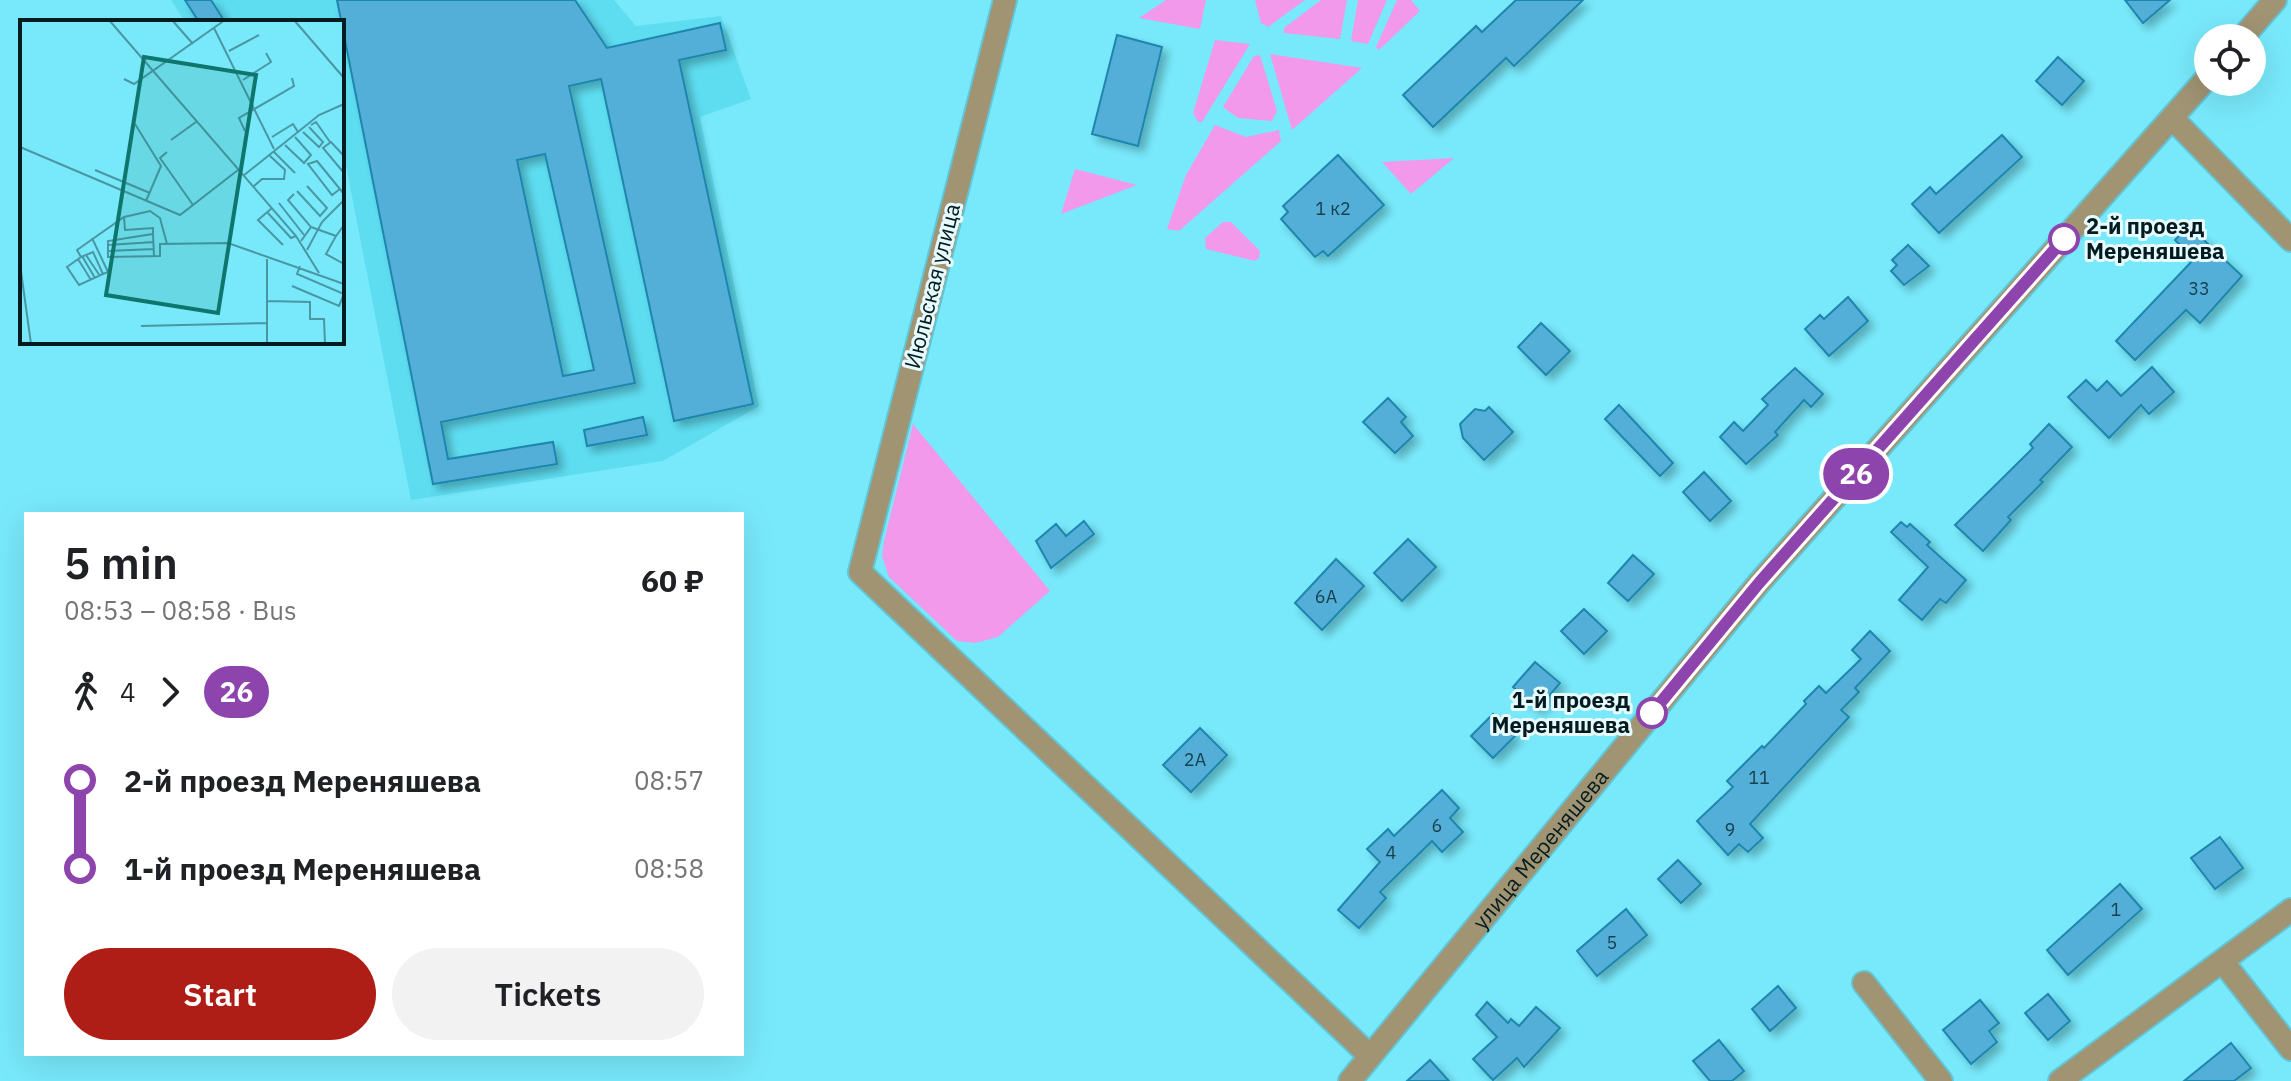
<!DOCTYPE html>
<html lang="en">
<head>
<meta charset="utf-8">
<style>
  :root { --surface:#fff; --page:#f2f2f2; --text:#202124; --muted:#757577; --accent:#ae1e16 }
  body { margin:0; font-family:"IBM Plex Sans",sans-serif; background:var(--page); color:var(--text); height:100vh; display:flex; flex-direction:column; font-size:30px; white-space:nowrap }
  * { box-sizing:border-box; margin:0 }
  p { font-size:26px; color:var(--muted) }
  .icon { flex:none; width:44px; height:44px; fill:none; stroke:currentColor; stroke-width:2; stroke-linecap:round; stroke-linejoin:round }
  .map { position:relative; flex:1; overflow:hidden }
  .drawer { position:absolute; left:24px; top:512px; width:720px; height:544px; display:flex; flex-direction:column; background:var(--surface); border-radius:0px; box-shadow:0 8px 32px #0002 }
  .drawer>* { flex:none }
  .badge { padding:0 16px; border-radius:26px; font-size:28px; line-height:52px }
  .tools { position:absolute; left:2194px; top:24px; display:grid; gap:16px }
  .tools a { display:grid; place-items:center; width:72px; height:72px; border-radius:50%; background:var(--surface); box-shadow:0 8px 32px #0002; font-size:40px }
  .map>.badge { position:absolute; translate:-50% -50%; box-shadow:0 0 0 4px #fff }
  .legs { display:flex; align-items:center; gap:12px; height:88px; padding:0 40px; font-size:26px }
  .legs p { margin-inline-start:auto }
  .summary { display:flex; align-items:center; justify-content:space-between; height:136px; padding:0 40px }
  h1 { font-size:44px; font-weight:600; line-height:60px }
  .action { display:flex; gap:16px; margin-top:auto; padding:16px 40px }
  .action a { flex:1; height:92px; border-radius:48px; background:var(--accent); color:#fff; font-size:32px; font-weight:600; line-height:92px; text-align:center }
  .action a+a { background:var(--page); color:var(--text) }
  ul { padding:0 40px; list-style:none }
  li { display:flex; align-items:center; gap:28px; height:88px; font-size:30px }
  li i { display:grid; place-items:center; width:12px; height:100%; margin:0 10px; background:currentColor }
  li i::after { content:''; width:20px; height:20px; margin:-10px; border:6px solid; border-radius:50%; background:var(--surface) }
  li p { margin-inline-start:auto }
  li:first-child i { background:linear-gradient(#0000 50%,currentColor 0) }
  li:last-child i { background:linear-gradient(currentColor 50%,#0000 0) }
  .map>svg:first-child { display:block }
  .built { fill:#5eddf1 }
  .green { fill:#f299ec }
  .building { fill:#52afd8; stroke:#1f86ad; stroke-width:2; fill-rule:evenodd; filter:url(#shadow) }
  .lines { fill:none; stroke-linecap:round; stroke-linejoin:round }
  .street-casing { stroke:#63c4d4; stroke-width:26 }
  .street { stroke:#a09473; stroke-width:22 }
  .line-1-casing { stroke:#fff; stroke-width:18 }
  .line-1 { stroke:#8e44ad; stroke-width:12 }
  .stop-1-dot { fill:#fff; stroke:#8e44ad; stroke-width:4 }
  .labels { text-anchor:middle; stroke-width:6; stroke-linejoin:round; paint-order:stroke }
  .number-label { font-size:18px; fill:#18414e }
  .stop-label { font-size:22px; font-weight:bold; fill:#041c20; stroke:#e7fbfe; text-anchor:start }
  .street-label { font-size:22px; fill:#041c20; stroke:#e7fbfe }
  .inset-road { fill:none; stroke:#4a97a3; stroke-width:2 }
  .view { fill:#0f766e; fill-opacity:0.15; stroke:#0f766e; stroke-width:4 }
  .inset-edge { fill:none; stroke:#041c20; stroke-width:4 }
</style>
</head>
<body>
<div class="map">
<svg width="2291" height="1081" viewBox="0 0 2291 1081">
  <defs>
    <filter id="shadow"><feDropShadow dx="5.5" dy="5.5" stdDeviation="4" flood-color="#0004"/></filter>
  </defs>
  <rect width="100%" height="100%" fill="#78e9fb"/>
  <polygon class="built" points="171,0 614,0 636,26 721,16 751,99 700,117 759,406 663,461 411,500 342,145 342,22 185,22"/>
  <g class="green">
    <polygon points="1166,0 1206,0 1200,29 1139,18"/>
    <polygon points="1255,0 1305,0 1268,27 1261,23"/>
    <polygon points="1321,0 1347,0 1340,39 1284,33 1284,28"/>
    <polygon points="1358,0 1387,0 1368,44 1351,41"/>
    <polygon points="1397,0 1411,0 1420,11 1379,50 1376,47"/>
    <polygon points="1215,40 1250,44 1202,122 1198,122 1193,113"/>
    <polygon points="1270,54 1362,68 1292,130"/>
    <polygon points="1260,55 1277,111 1272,121 1238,118 1223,107 1254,56"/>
    <polygon points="1215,125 1246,137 1279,130 1281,141 1179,231 1167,229 1186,175"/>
    <polygon points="1454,158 1411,194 1382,162"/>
    <polygon points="1075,169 1137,185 1061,214"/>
    <polygon points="1223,222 1231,222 1260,251 1259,258 1255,261 1206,249 1205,238"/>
    <polygon points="913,424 1050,591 998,637 975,643 957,641 889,577 882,556 884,541"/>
  </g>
  <g class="building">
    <polygon points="185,0 211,0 225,22 199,22"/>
    <path d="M337 0H575L607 48 720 23 726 50 679 60 753 404 674 421 601 79 569 86 635 383 441 422 448 459 553 442 557 464 433 484ZM545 154 594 370 563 376 517 160Z"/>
    <polygon points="1516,0 1583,0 1514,66 1506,58 1433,127 1403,95 1476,26 1482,32"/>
    <polygon points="2125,0 2170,0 2143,23"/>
    <polygon points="1117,35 1162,47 1138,146 1092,134"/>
    <polygon points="2058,57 2084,81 2062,105 2036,81"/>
    <polygon points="2002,135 2022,157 1939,233 1912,204 1930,187 1936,194"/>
    <polygon points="1338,155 1384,205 1328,256 1323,251 1315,257 1281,219 1288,212 1283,206"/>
    <polygon points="2189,226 2242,276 2200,323 2186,310 2135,360 2116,341 2194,259 2175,240"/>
    <polygon points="1908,245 1929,266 1904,285 1891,271 1897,265 1892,260"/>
    <polygon points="1848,297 1868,321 1829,356 1805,329 1820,315 1824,319"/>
    <polygon points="1541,323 1570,351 1546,375 1518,347"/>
    <polygon points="2152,367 2174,392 2149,414 2141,405 2109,438 2068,397 2086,380 2097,391 2107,381 2121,396"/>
    <polygon points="1795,368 1823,394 1811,407 1804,400 1775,432 1778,435 1746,464 1720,437 1734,422 1743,431 1768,405 1762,399"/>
    <polygon points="1388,398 1406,417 1401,422 1413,436 1395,453 1363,422"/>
    <polygon points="1619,405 1673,463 1660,476 1605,419"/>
    <polygon points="1489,407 1513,432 1484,460 1463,438 1460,424 1475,409 1485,411"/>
    <polygon points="643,417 647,435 587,446 584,430"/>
    <polygon points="2049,424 2072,447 2040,480 2043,482 2008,517 2011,520 1983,551 1955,525 2033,448 2030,444"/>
    <polygon points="1704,472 1731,501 1710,521 1683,492"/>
    <polygon points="1084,521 1094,534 1051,568 1036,541 1056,524 1066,536"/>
    <polygon points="1901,522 1907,527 1910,524 1930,542 1927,545 1966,580 1946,603 1940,599 1922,620 1899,600 1928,567 1891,532"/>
    <polygon points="1408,539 1436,567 1402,601 1374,573"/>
    <polygon points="1633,555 1654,574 1628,601 1608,583"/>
    <polygon points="1336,559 1364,586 1322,630 1295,603"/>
    <polygon points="1584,609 1607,631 1584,654 1561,631"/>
    <polygon points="1870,631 1890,651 1855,688 1859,692 1841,710 1849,717 1750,824 1763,838 1748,852 1739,844 1728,855 1697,821 1733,787 1727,781 1762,746 1764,748 1806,704 1804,701 1819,686 1826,693 1861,659 1852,650"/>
    <polygon points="1535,662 1560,683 1538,709 1513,687"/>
    <polygon points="1493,714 1515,736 1493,758 1471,736"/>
    <polygon points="1200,728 1227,755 1191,792 1163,765"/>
    <polygon points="1442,790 1459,808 1450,818 1463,832 1442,852 1432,841 1380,892 1386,898 1359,928 1338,910 1380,862 1367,849 1388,829 1394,836"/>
    <polygon points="2220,837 2243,868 2215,889 2191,858"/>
    <polygon points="1678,860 1701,884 1681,903 1658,879"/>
    <polygon points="2120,884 2142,909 2068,975 2047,950"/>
    <polygon points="1626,909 1647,935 1597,976 1577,951"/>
    <polygon points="1778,986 1796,1008 1770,1031 1752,1009"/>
    <polygon points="2048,994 2070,1021 2048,1040 2025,1013"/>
    <polygon points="1980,1000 1999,1023 1989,1031 1997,1042 1971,1064 1943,1030"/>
    <polygon points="1487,1002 1508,1023 1511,1019 1519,1026 1536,1007 1560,1028 1524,1067 1517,1058 1493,1080 1473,1059 1497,1037 1476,1015"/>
    <polygon points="1719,1040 1744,1071 1732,1081 1710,1081 1693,1061"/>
    <polygon points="2231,1043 2251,1068 2234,1081 2184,1081"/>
    <polygon points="1430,1060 1449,1081 1407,1081"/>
  </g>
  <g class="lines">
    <defs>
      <g id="street">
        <polyline points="1005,0 860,572 1370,1056"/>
        <polyline points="2242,38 2275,0"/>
        <polyline points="2172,118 2291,240"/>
        <polyline points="2223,962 2291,1049"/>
        <polyline points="1864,983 1941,1081"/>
        <path id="s1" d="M1350 1081 1759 583 2208 77"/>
        <polyline points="2060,1081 2291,910"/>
      </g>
    </defs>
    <use href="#street" class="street-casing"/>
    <use href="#street" class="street"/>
  </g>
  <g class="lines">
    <defs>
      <polyline id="line-1" points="1652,713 1759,583 2064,239"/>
    </defs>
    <use href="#line-1" class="line-1-casing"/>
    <use href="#line-1" class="line-1"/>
  </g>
  <g class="stop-1-dot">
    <circle cx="2064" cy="239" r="14"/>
    <circle cx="1652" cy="713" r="14"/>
  </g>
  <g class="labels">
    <g class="number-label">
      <text x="1333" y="215">1 к2</text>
      <text x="2199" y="295">33</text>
      <text x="1326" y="603">6А</text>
      <text x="1195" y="766">2А</text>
      <text x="1759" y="784">11</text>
      <text x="1437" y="832">6</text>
      <text x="1730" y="836">9</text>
      <text x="1391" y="859">4</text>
      <text x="2116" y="916">1</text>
      <text x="1612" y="949">5</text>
    </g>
    <g class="stop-label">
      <text x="2086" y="234">2-й проезд<tspan x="2086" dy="25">Мереняшева</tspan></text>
      <text x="1630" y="708" text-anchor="end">1-й проезд<tspan x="1630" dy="25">Мереняшева</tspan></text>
    </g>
    <g class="street-label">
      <text transform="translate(932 286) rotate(-76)" y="8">Июльская улица</text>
      <text dy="8" stroke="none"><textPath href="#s1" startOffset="300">улица Мереняшева</textPath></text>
    </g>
  </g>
  <g transform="translate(20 20)">
    <rect width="324" height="324" fill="#78e9fb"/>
    <path class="inset-road" d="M89 0 276 216 299 253M152 0 173 24M274 0 324 58M194 8 254 129M209 31 239 15M104 59 114 64 205 0M223 60 251 42 246 33M115 104 141 146 126 181M291 105 296 102 310 122M225 111 219 98 274 66 272 58M283 112 299 127 303 122 289 107M252 117 273 104 278 112M151 120 176 102M265 125 284 143 291 135 275 117M0 127 160 195 218 150M253 131 275 153M147 132 140 138 173 185M324 136 311 122 303 128 324 153M75 150 130 173M223 156 299 95 324 84M233 167 242 159H264L265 150 249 135M320 169 312 175 288 144 297 141 324 174M277 171 300 196 307 188 287 166M274 174 268 180 291 207 281 221M259 183 284 215M252 188 238 200 263 225M247 192 271 218 276 216M104 197 105 210 133 208V214M291 207 316 216 324 205M316 216 306 234 324 244M72 218 88 252 83 254M88 225 134 222M287 230 302 202 324 180M88 231 134 229M66 235 80 256M62 236 75 258M134 236 133 214 88 221V237L140 236V224L208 223 324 264M61 237 73 232 83 254 59 265 47 247 61 237 57 230 104 197 130 191 140 198 147 224M58 239 71 260M0 244 11 324M272 266 319 286 324 274 277 254 280 246M247 281 290 282V299H304L305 324M121 306 247 303M247 324V239"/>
    <path class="view" d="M124 37 236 55 198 293 86 275Z"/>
    <rect width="324" height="324" class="inset-edge"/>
  </g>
</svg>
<div class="tools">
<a><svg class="icon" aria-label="locate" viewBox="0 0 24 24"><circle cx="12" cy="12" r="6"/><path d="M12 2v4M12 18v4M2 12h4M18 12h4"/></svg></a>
</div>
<b class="badge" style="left:1856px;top:474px;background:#8e44ad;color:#fff">26</b>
<section class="drawer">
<div class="summary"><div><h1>5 min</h1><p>08:53 – 08:58 · Bus</p></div><b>60 ₽</b></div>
<div class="legs"><svg class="icon" aria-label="walk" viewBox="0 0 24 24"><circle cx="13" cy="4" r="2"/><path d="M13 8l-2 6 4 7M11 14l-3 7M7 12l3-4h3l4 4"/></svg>4<svg class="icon" aria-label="forward" viewBox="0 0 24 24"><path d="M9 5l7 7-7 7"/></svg><b class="badge" style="background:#8e44ad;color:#fff">26</b></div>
<ul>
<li><i style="color:#8e44ad"></i><b>2-й проезд Мереняшева</b><p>08:57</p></li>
<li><i style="color:#8e44ad"></i><b>1-й проезд Мереняшева</b><p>08:58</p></li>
</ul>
<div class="action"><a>Start</a><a>Tickets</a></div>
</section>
</div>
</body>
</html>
